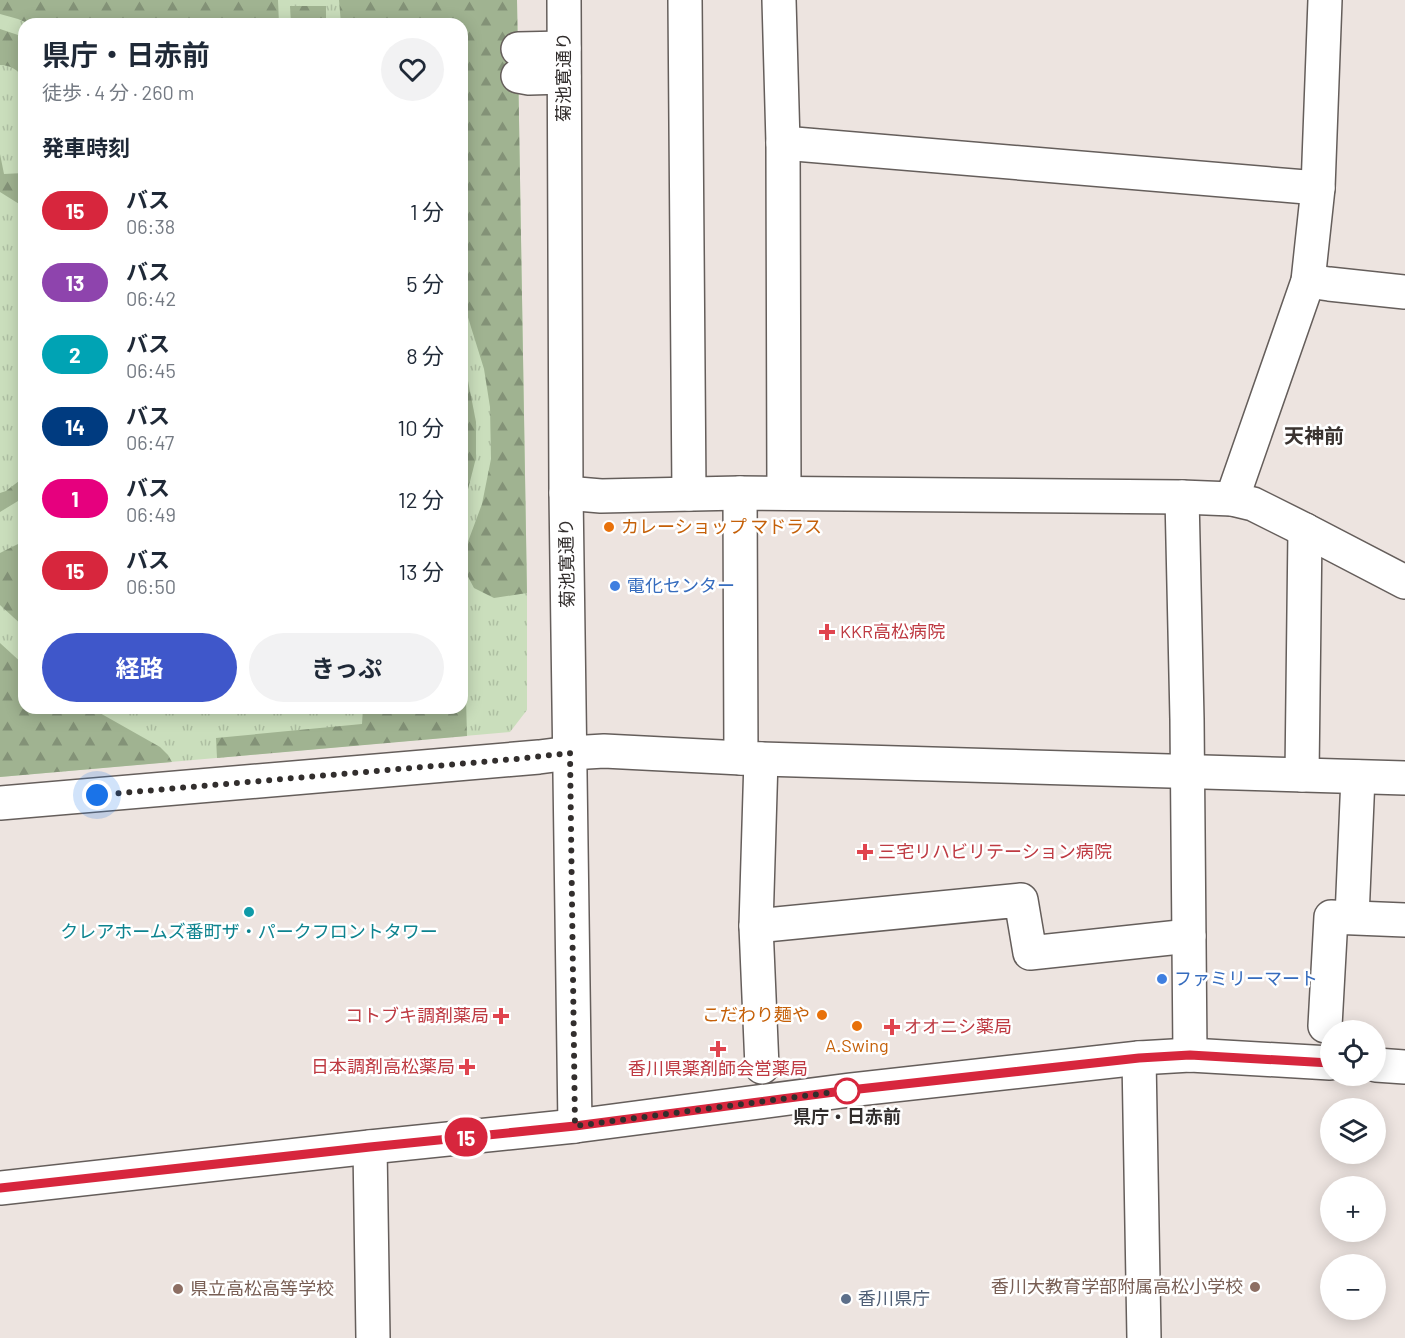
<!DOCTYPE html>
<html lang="ja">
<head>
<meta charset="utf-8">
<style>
  :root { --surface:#fff; --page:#f2f2f3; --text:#1f2937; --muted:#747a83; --accent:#3f57ca }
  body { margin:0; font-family:Barlow,"Noto Sans JP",sans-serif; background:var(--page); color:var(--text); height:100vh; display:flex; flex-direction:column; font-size:22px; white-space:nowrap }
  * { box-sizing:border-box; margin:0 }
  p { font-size:20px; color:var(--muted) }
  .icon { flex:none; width:33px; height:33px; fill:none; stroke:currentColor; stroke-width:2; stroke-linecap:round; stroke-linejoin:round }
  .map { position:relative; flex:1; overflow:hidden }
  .side { position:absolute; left:18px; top:18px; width:450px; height:696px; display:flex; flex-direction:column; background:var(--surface); border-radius:18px; box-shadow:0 3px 15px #0003 }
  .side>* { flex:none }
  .badge { padding:0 12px; border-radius:20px; font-size:21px; line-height:39px }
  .buttons { position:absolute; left:1320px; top:1020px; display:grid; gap:12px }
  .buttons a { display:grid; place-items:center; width:66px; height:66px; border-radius:50%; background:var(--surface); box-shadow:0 3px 15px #0003; font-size:30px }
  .you { position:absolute; width:30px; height:30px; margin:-15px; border:4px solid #fff; border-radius:50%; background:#1a73e8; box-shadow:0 0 0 9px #1a73e833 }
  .map>.badge { position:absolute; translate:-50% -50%; box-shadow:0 0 0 3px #fff }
  h2 { padding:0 24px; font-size:22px; line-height:54px }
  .round { display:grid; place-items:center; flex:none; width:63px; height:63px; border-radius:32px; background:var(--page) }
  .head { display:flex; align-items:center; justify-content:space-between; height:102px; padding:0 24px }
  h1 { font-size:28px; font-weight:700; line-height:45px }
  .action { display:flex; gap:12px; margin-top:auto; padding:12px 24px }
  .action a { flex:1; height:69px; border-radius:36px; background:var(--accent); color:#fff; font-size:24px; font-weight:700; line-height:69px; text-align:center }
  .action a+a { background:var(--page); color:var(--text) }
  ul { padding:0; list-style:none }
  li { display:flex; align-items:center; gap:18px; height:72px; padding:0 24px }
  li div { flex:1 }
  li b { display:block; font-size:22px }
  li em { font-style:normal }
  li .badge { min-width:66px; font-weight:700; text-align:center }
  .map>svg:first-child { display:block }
  .grass { fill:url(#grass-tufts); fill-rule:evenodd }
  .forest { fill:url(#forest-firs) }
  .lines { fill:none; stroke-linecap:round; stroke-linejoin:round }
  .minor-casing { stroke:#655e5b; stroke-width:36 }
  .major-casing { stroke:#655e5b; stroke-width:36 }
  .minor { stroke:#fff; stroke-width:33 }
  .major { stroke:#fff; stroke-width:33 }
  .line-casing { stroke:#fff; stroke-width:14 }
  .line { stroke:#d7263d; stroke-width:9 }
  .walk { stroke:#322e2d; stroke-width:6; stroke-dasharray:0 10.8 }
  .food-dot { fill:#e8710a; stroke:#fff; stroke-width:2 }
  .shop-dot { fill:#3f7fe0; stroke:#fff; stroke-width:2 }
  .health-dot { fill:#e0444e; stroke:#fff; stroke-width:2 }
  .culture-dot { fill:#0f9aa8; stroke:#fff; stroke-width:2 }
  .stop-dot { fill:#fff; stroke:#d7263d; stroke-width:3 }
  .education-dot { fill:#8d6e63; stroke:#fff; stroke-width:2 }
  .service-dot { fill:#5c6f8a; stroke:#fff; stroke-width:2 }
  .labels { text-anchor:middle; stroke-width:5; stroke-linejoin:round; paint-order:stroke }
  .street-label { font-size:18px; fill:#322e2d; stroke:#fff }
  .food-label { font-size:18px; fill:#c56008; stroke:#fff; text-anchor:start }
  .shop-label { font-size:18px; fill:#366cbe; stroke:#fff; text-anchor:start }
  .health-label { font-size:18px; fill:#be3a42; stroke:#fff; text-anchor:start }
  .culture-label { font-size:18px; fill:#0d838f; stroke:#fff }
  .stop-label { font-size:18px; font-weight:bold; fill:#322e2d; stroke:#fff }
  .education-label { font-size:18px; fill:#785e54; stroke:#fff; text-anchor:end }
  .service-label { font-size:18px; fill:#4e5e75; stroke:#fff; text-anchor:start }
  .neighbourhood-label { font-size:20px; font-weight:bold; fill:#3a3330; stroke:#fff }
</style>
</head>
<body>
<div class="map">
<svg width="1405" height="1338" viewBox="0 0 1405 1338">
  <defs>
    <pattern id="grass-tufts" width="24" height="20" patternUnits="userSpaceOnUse" patternTransform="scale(1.5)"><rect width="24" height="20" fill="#cadebc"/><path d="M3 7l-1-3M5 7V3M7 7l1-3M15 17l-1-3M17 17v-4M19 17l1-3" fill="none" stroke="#aebfa2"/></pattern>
    <pattern id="forest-firs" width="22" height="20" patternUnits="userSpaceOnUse" patternTransform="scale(1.5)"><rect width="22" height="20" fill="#a0b391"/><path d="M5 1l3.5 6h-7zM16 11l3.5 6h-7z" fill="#839277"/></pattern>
  </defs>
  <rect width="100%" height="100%" fill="#ede4e0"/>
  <path class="grass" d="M0 0H517L527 593V710L510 732 0 777ZM24 24H462V708H24Z"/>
  <g class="forest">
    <polygon points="0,0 278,0 279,24 246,24 234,21 208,19 189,19 165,24 30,24 18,19 0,14"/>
    <polygon points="339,0 517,0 527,593 494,598 474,588 466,573 466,547 482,504 491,459 490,407 484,369 462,298 462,24 341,24"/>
    <polygon points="290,6 326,6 326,24 291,24"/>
    <path d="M0 29 24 37V78C17 70 11 65 0 65Z"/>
    <polygon points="0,154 4,174 24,173 24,207 0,192"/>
    <polygon points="462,350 476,422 476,458 466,497 462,504"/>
    <polygon points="19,481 24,488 24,496 18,501 0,512 0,493 6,491"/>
    <polygon points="24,541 24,627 0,605 0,553"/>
    <polygon points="462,614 464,623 467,736 217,758 216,738 362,724 363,708 462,708"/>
    <polygon points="0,643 24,665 24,708 91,708 160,747 168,755 172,762 0,777"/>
  </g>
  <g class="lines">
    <defs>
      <g id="minor">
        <polyline points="564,0 566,493 575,1126"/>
        <polyline points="685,0 689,494"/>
        <polyline points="779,0 783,143 784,493"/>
        <polyline points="518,49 564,48"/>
        <polyline points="518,76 529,78 564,77"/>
        <polyline points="783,143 1318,188"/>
        <polyline points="1308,281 1329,284 1405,292"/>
        <polyline points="566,493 601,496 740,493 1182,497 1232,499 1253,504 1305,530 1405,582"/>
        <polyline points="740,493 741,758"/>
        <polyline points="1182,497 1187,719 1190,1055"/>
        <polyline points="1232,499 1308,281 1318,188 1325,0"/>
        <polyline points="761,759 756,926 762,1067"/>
        <polyline points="1302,775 1305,530"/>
        <polyline points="0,803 539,757 570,753 604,751 761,759 1405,778"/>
        <polyline points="1352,917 1358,777"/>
        <polyline points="756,926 1021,900 1030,953 1189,936"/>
        <polyline points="1325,1026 1331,917 1405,920"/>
        <polyline points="1139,1058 1144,1338"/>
        <polyline points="370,1147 373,1338"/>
      </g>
      <g id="major">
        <polyline points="1376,1065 1405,1067"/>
        <polyline points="0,1188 370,1147 575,1126 850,1090 1139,1058 1190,1055 1330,1063"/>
      </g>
    </defs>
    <use href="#minor" class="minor-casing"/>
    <use href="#major" class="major-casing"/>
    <use href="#minor" class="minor"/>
    <use href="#major" class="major"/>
  </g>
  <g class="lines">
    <defs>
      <polyline id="line" points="0,1188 370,1147 575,1126 850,1090 1139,1058 1190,1055 1330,1063"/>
    </defs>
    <use href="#line" class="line-casing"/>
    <use href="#line" class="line"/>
    <polyline class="walk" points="97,795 516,759 570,753 575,1126 850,1090 847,1091"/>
  </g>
  <g class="food-dot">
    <circle cx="609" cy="527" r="6"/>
    <circle cx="822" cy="1015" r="6"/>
    <circle cx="857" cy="1026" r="6"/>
  </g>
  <g class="shop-dot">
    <circle cx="615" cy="586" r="6"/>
    <circle cx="1162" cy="979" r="6"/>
  </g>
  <g class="health-dot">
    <path d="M824 623h6v6h6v6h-6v6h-6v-6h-6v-6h6z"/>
    <path d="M862 843h6v6h6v6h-6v6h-6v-6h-6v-6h6z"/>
    <path d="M498 1007h6v6h6v6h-6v6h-6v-6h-6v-6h6z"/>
    <path d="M889 1018h6v6h6v6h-6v6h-6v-6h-6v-6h6z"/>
    <path d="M715 1040h6v6h6v6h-6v6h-6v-6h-6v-6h6z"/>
    <path d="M464 1058h6v6h6v6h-6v6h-6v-6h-6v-6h6z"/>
  </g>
  <circle class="culture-dot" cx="249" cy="912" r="6"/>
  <circle class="stop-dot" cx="847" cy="1091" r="12"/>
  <g class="education-dot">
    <circle cx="1255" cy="1287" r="6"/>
    <circle cx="178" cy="1289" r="6"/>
  </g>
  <circle class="service-dot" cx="846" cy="1299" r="6"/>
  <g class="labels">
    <g class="street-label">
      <text transform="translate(564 77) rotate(-90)" y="6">菊池寛通り</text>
      <text transform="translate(567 563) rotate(-91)" y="6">菊池寛通り</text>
    </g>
    <g class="food-label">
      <text x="621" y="533">カレーショップ マドラス</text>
      <text x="810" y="1021" text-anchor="end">こだわり麺や</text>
      <text x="857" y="1052" text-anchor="middle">A.Swing</text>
    </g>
    <g class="shop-label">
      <text x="627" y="592">電化センター</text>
      <text x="1174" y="985">ファミリーマート</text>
    </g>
    <g class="health-label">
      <text x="840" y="638">KKR高松病院</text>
      <text x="878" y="858">三宅リハビリテーション病院</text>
      <text x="489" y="1022" text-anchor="end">コトブキ調剤薬局</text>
      <text x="904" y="1033">オオニシ薬局</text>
      <text x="455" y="1073" text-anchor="end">日本調剤高松薬局</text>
      <text x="718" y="1075" text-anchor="middle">香川県薬剤師会営薬局</text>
    </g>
    <g class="culture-label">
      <text x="249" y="938">クレアホームズ番町ザ・パークフロントタワー</text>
    </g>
    <g class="stop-label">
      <text x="847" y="1123">県庁・日赤前</text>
    </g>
    <g class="education-label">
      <text x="1243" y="1293">香川大教育学部附属高松小学校</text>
      <text x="190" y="1295" text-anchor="start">県立高松高等学校</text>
    </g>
    <g class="service-label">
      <text x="858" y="1305">香川県庁</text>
    </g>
    <g class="neighbourhood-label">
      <text x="1314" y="443">天神前</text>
    </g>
  </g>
</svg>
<div class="buttons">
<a><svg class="icon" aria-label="locate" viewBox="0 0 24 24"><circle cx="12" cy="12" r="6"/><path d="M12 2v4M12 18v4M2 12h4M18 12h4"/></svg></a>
<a><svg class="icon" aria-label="layers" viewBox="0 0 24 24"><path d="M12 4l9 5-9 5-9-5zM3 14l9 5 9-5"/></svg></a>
<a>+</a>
<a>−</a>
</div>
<div class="you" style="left:97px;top:795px"></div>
<b class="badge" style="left:466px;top:1137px;background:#d7263d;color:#fff">15</b>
<section class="side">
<div class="head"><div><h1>県庁・日赤前</h1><p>徒歩 · 4 分 · 260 m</p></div><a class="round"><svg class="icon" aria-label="heart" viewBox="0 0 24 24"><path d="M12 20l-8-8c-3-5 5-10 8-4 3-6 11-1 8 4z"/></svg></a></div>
<h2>発車時刻</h2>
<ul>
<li><span class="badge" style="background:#d7263d;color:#fff">15</span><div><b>バス</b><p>06:38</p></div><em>1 分</em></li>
<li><span class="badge" style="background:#8e44ad;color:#fff">13</span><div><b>バス</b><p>06:42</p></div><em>5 分</em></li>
<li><span class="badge" style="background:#00a3b4;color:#fff">2</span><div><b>バス</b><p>06:45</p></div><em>8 分</em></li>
<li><span class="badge" style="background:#003b80;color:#fff">14</span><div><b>バス</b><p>06:47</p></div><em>10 分</em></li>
<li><span class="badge" style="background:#e6007e;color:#fff">1</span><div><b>バス</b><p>06:49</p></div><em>12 分</em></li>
<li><span class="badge" style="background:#d7263d;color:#fff">15</span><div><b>バス</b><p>06:50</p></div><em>13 分</em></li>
</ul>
<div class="action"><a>経路</a><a>きっぷ</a></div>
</section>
</div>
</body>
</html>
